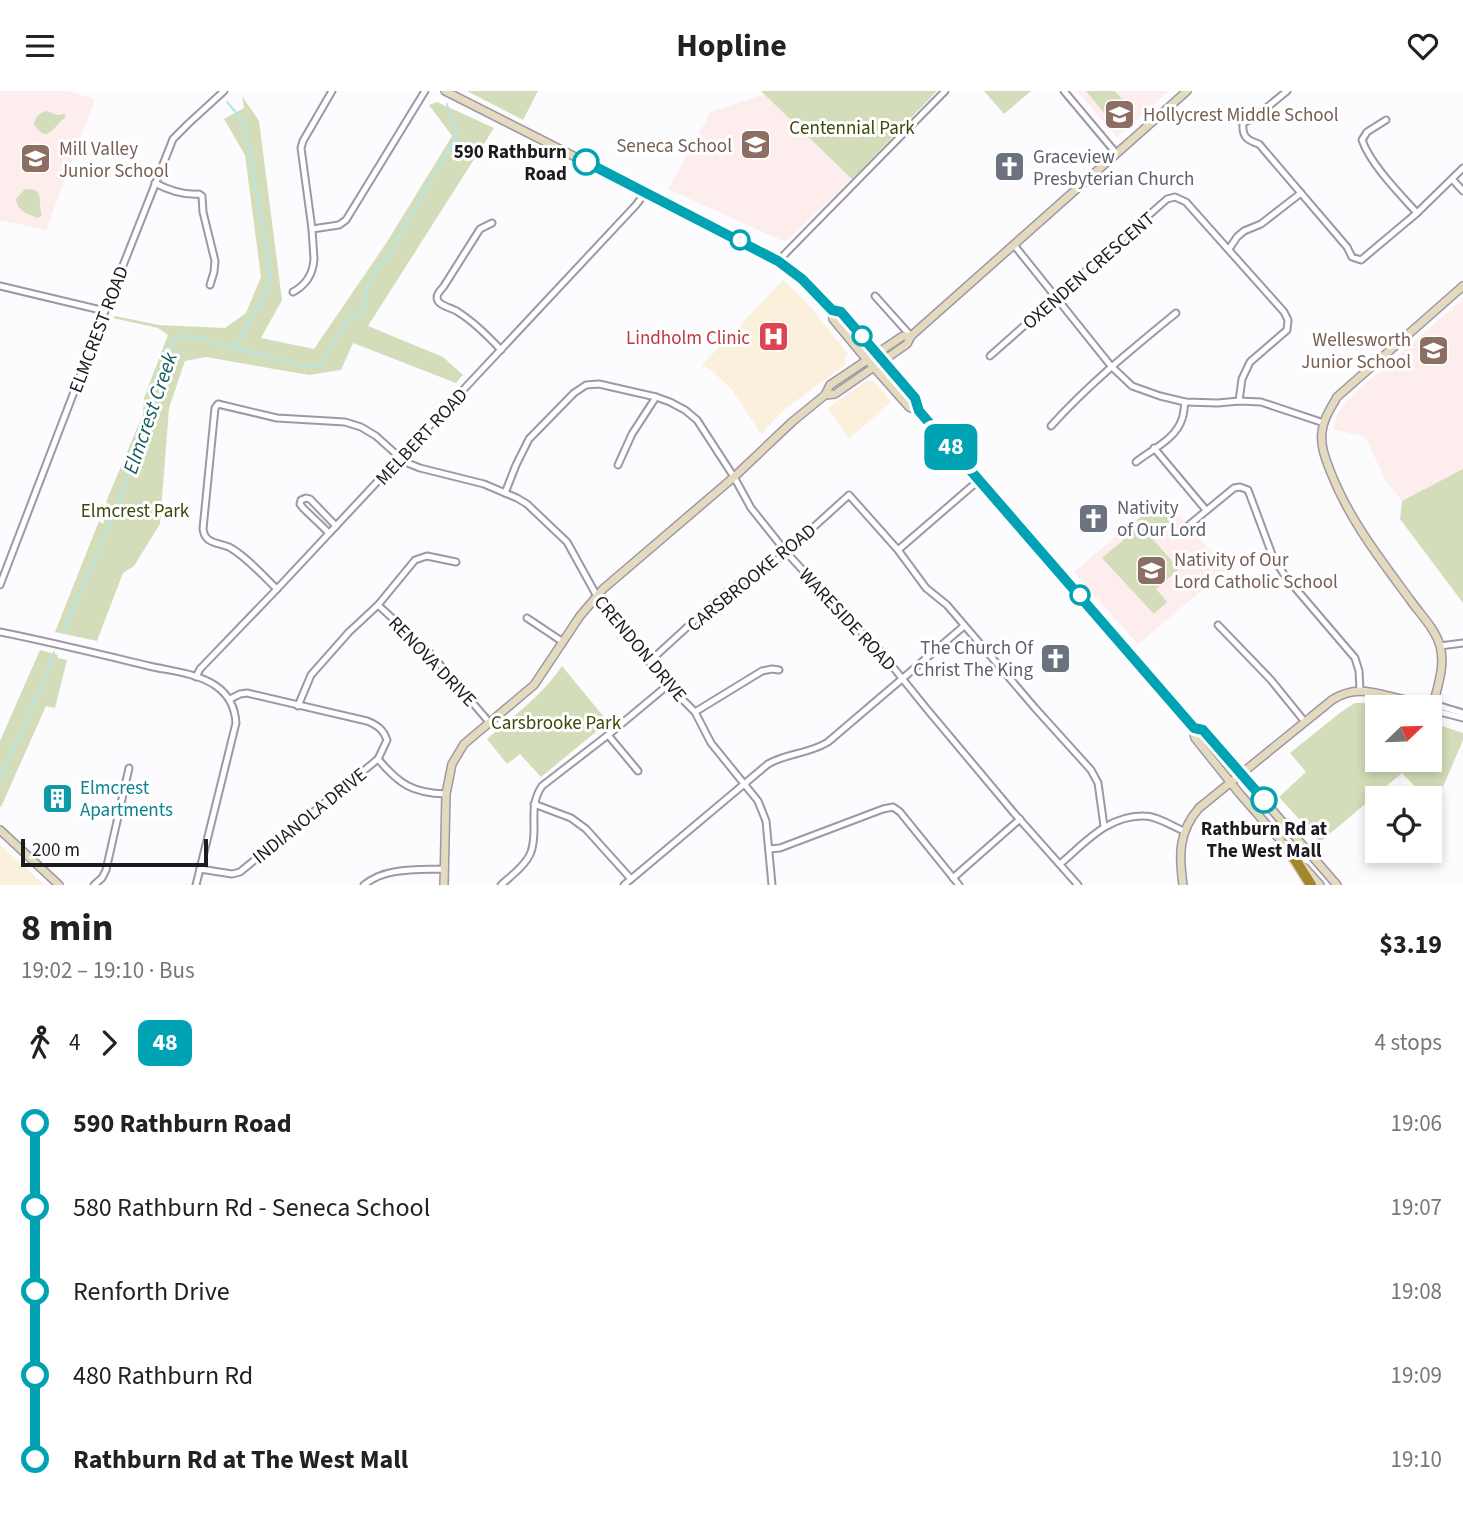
<!DOCTYPE html>
<html lang="en">
<head>
<meta charset="utf-8">
<style>
  :root { --surface:#fff; --page:#f2f2f2; --text:#222; --muted:#767676 }
  body { margin:0; font-family:"Source Sans 3",sans-serif; background:var(--page); color:var(--text); height:100vh; display:flex; flex-direction:column; font-size:26px; white-space:nowrap }
  * { box-sizing:border-box; margin:0 }
  p { font-size:23px; color:var(--muted) }
  .icon { flex:none; width:38px; height:38px; fill:none; stroke:currentColor; stroke-width:2; stroke-linecap:round; stroke-linejoin:round }
  .map { position:relative; height:794px; overflow:hidden }
  .drawer { display:flex; flex-direction:column; background:var(--surface); flex:1 }
  .drawer>* { flex:none }
  .badge { padding:0 14px; border-radius:10px; font-size:24px; line-height:46px }
  .needle { width:46px; rotate:67deg }
  .fabs { position:absolute; left:1365px; top:604px; display:grid; gap:14px }
  .fabs a { display:grid; place-items:center; width:77px; height:77px; border-radius:0px; background:var(--surface); box-shadow:0 4px 10px #0003; font-size:35px }
  .scale { position:absolute; left:21px; bottom:18px; width:187px; box-sizing:border-box; padding-left:7px; border:4px solid #1d1a20; border-top:0; font-size:19px; line-height:24px; white-space:nowrap; color:#1d1a20; -webkit-text-stroke:5px #fff; paint-order:stroke }
  .map>.badge { position:absolute; translate:-50% -50%; box-shadow:0 0 0 4px #fff }
  .legs { display:flex; align-items:center; gap:10px; height:77px; padding:0 21px; font-size:23px }
  .legs p { margin-inline-start:auto }
  .overview { display:flex; align-items:center; justify-content:space-between; height:119px; padding:0 21px }
  h1 { font-size:38px; font-weight:700; line-height:52px }
  ul { padding:0 21px; list-style:none }
  li { display:flex; align-items:center; gap:24px; height:84px; font-size:26px }
  li i { display:grid; place-items:center; width:10px; height:100%; margin:0 9px; background:currentColor }
  li i::after { content:''; width:18px; height:18px; margin:-9px; border:5px solid; border-radius:50%; background:var(--surface) }
  li p { margin-inline-start:auto }
  li:first-child i { background:linear-gradient(#0000 50%,currentColor 0) }
  li:last-child i { background:linear-gradient(currentColor 50%,#0000 0) }
  header { display:flex; justify-content:space-between; align-items:center; height:91px; padding:0 21px; background:var(--surface); font-size:32px; font-weight:700 }
  .map>svg:first-child { display:block }
  .commercial { fill:#fbf0db }
  .education { fill:#fdeded }
  .green { fill:#d3ddb9 }
  .lines { fill:none; stroke-linecap:round; stroke-linejoin:round }
  .stream { stroke:#b3e7ea; stroke-width:2 }
  .street-casing { stroke:#9e97a7; stroke-width:9 }
  .secondary-casing { stroke:#9e97a7; stroke-width:10 }
  .highway-casing { stroke:#d6d6d7; stroke-width:13 }
  .street { stroke:#fff; stroke-width:5 }
  .secondary { stroke:#e4dbbf; stroke-width:7 }
  .highway { stroke:#a6862b; stroke-width:10 }
  .line-1-casing { stroke:#fff; stroke-width:16 }
  .line-1 { stroke:#00a3b4; stroke-width:10 }
  .stop-1-dot { fill:#fff; stroke:#00a3b4; stroke-width:3.5 }
  .labels { text-anchor:middle; stroke-width:6; stroke-linejoin:round; paint-order:stroke }
  .education-label { font-size:19px; fill:#785e54; stroke:#fff; text-anchor:start }
  .park-label { font-size:19px; fill:#3c480a; stroke:#fff }
  .stop-label { font-size:19px; font-weight:bold; fill:#1d1a20; stroke:#fff; text-anchor:end }
  .worship-label { font-size:19px; fill:#5b616d; stroke:#fff; text-anchor:start }
  .street-label { font-size:19px; fill:#1d1a20; stroke:#fff }
  .health-label { font-size:19px; fill:#be3a42; stroke:#fff; text-anchor:end }
  .culture-label { font-size:19px; fill:#0d838f; stroke:#fff; text-anchor:start }
  .water-label { font-size:21px; font-style:italic; fill:#145b5f; stroke:#fff }
</style>
</head>
<body>
<header><svg class="icon" aria-label="menu" viewBox="0 0 24 24"><path d="M4 6h16M4 12h16M4 18h16"/></svg>Hopline<svg class="icon" aria-label="heart" viewBox="0 0 24 24"><path d="M12 20l-8-8c-3-5 5-10 8-4 3-6 11-1 8 4z"/></svg></header>
<div class="map">
<svg width="1463" height="794" viewBox="0 0 1463 794">
  <rect width="100%" height="100%" fill="#fcfbfe"/>
  <g class="commercial">
    <polygon points="783,189 808,213 848,263 845,266 846,273 785,318 761,343 732,299 710,278 701,275"/>
    <polygon points="868,289 875,291 891,311 849,348 828,317"/>
    <polygon points="0,754 45,794 0,794"/>
  </g>
  <g class="education">
    <polygon points="0,0 67,0 95,8 46,139 0,129"/>
    <polygon points="1077,0 1169,0 1117,46"/>
    <polygon points="765,3 852,88 785,151 668,98 711,21"/>
    <polygon points="1463,208 1463,378 1402,410 1384,387 1366,346 1333,338 1337,324 1346,310"/>
    <polygon points="1163,406 1227,478 1138,553 1074,481"/>
  </g>
  <g class="green">
    <polygon points="467,0 538,0 523,29"/>
    <polygon points="761,0 937,0 852,88"/>
    <polygon points="984,0 1031,0 1004,23"/>
    <polygon points="1086,0 1115,0 1124,11 1107,25"/>
    <polygon points="242,5 259,30 282,209 261,247 314,258 387,151 452,45 429,14 437,11 494,37 368,235 443,266 463,284 456,292 353,252 341,279 309,284 206,266 185,270 169,317 160,433 134,475 123,482 97,550 55,541 99,430 103,433 110,414 106,411 143,323 144,307 168,244 158,237 113,227 115,225 159,234 225,237 246,222 261,186 245,64 224,28 244,17"/>
    <path d="M47 20 57 24 64 23 66 26C54 33 48 56 34 33 36 25 39 22 47 20Z"/>
    <path d="M25 98C46 97 37 110 42 124L38 127C27 122 18 121 16 108Z"/>
    <polygon points="1463,378 1463,512 1400,428 1402,410"/>
    <polygon points="1163,407 1177,425 1152,447 1179,478 1156,498 1167,511 1154,523 1102,467 1134,440 1134,436 1139,432 1137,429"/>
    <polygon points="40,559 58,564 58,567 67,569 55,617 46,615 1,716 0,715 0,650"/>
    <path d="M562 575 608 631 541 686 520 663 507 673 487 648C513 625 542 605 562 575Z"/>
    <polygon points="1355,612 1369,612 1381,616 1377,616 1377,668 1430,668 1430,631 1463,642 1463,649 1437,710 1433,714 1430,711 1430,707 1426,707 1402,682 1320,751 1279,706 1306,681 1290,662 1341,621"/>
  </g>
  <g class="lines">
    <g class="stream">
      <polyline points="227,11 244,31 271,186 260,212 234,258"/>
      <polyline points="63,542 116,420 135,364 165,290 171,255 176,246 190,245 307,276 317,275 321,272 347,230 363,220 366,199 377,178 391,160 457,45 452,32 447,13"/>
      <polyline points="0,687 44,590 54,561"/>
    </g>
    <defs>
      <g id="street">
        <polyline points="1064,0 1116,62"/>
        <path d="M1287 0 1254 27 1243 32C1242 45 1246 49 1259 53L1347 156 1352 166 1361 169 1417 122 1463 77"/>
        <path d="M1386 29 1367 41 1362 49C1371 74 1399 102 1417 122"/>
        <polyline points="1452,88 1463,100"/>
        <path d="M155 92C168 99 184 104 199 103L202 105 203 121 215 170 214 181 210 194"/>
        <path d="M492 132 480 138 444 195C440 200 435 204 438 210 442 216 453 217 458 221 474 231 488 245 501 259"/>
        <polyline points="312,138 339,134 346,129 425,0"/>
        <polyline points="1014,154 1111,275 1132,295 1160,305 1185,311 1218,312 1239,310 1261,311 1324,332"/>
        <polyline points="1229,158 1237,146 1244,140 1261,133 1301,102"/>
        <polyline points="778,170 945,0"/>
        <polyline points="0,195 105,220"/>
        <path d="M293 201C306 194 313 184 314 168L312 138 301 57 303 50 332 0"/>
        <polyline points="875,205 910,244"/>
        <polyline points="990,265 1167,108 1175,106 1186,111 1284,221 1288,229 1287,239 1250,271 1242,288 1239,310"/>
        <path d="M1051 335C1090 292 1131 259 1176 222"/>
        <polyline points="1154,357 1206,419"/>
        <path d="M1136 371C1151 359 1176 348 1182 328 1184 323 1184 317 1185 311"/>
        <polyline points="618,374 632,343 656,306"/>
        <polyline points="505,402 516,374 529,348 574,302 586,294 599,293 656,306 670,311 685,319 697,329 734,386 751,417 787,462 839,519 880,560 926,617 1014,722 1078,794"/>
        <polyline points="1189,434 1234,397 1240,396 1248,399 1273,466 1285,485 1355,567 1359,580 1360,599"/>
        <polyline points="329,442 303,417 300,413 301,409 306,407 310,408 336,435"/>
        <polyline points="898,459 979,389"/>
        <polyline points="0,494 105,220 173,48 188,33 224,0"/>
        <path d="M277 498C262 484 247 466 229 456 217 451 205 453 203 438L215 317 218 313 277 327 345 331 361 336 376 345 405 371 420 377 484 393 517 407 527 413 567 451 603 516 668 594 695 621 711 652 758 710 766 730 772 794"/>
        <polyline points="378,514 430,562 489,631"/>
        <polyline points="527,527 563,551"/>
        <polyline points="1218,534 1271,589 1305,631"/>
        <path d="M0 541C50 551 99 563 149 575 170 580 198 582 216 595 229 604 235 616 236 632L196 794"/>
        <polyline points="1440,555 1463,552"/>
        <polyline points="649,571 720,506 739,492 774,472 849,404 898,459 926,497 947,514 1035,617 1091,679 1098,692 1104,735"/>
        <polyline points="196,586 200,578 277,498 636,114 645,102"/>
        <polyline points="1433,613 1463,622"/>
        <polyline points="298,615 311,584 349,541 378,514 415,469 427,465 456,471"/>
        <polyline points="1432,619 1463,627"/>
        <polyline points="695,621 762,580 772,578 779,579"/>
        <polyline points="608,644 638,680"/>
        <path d="M378 668C399 693 412 702 446 703"/>
        <polyline points="534,713 571,727 586,738 631,788"/>
        <polyline points="769,758 780,757 883,718 893,716 900,721 959,794"/>
        <path d="M1060 773C1085 752 1108 724 1144 725 1157 725 1172 735 1184 740"/>
        <path d="M200 778 232 783 240 781 378 668 387 649C383 638 377 634 367 630L247 602 240 603 230 608"/>
        <polyline points="953,787 1020,728"/>
        <polyline points="94,794 102,787 106,779 129,677"/>
        <path d="M364 794C385 776 418 779 444 778"/>
        <path d="M501 794C511 785 526 774 531 761 539 738 527 717 542 695L608 644 668 594"/>
        <path d="M624 794 768 673C787 662 809 663 828 651L964 535"/>
      </g>
      <g id="secondary">
        <polyline points="445,0 708,133 778,170 802,188 825,211 832,219 833,228 862,263 909,316 919,320"/>
        <polyline points="832,219 841,221 915,307 919,320 1192,635 1195,647 1239,702 1295,766"/>
        <polyline points="825,304 835,303 907,253 911,245 1187,0"/>
        <path d="M1430 618 1432 619C1436 599 1446 576 1440 555 1436 539 1421 524 1411 510 1381 469 1350 430 1331 382 1326 369 1320 355 1322 341 1323 328 1331 317 1337 306L1463 195"/>
        <polyline points="1194,637 1203,639 1337,794"/>
        <polyline points="0,739 59,794"/>
        <polyline points="1305,777 1320,794"/>
        <polyline points="444,794 446,703 452,673 464,653 534,594 580,525 603,498 734,386 792,331 825,304 830,294 903,245 911,245"/>
        <path d="M1183 794C1179 765 1178 741 1199 717L1332 609C1358 592 1379 604 1406 609 1415 611 1424 610 1433 613"/>
      </g>
      <polyline id="highway" points="1291,762 1311,794"/>
    </defs>
    <use href="#street" class="street-casing"/>
    <use href="#secondary" class="secondary-casing"/>
    <use href="#highway" class="highway-casing"/>
    <use href="#street" class="street"/>
    <use href="#secondary" class="secondary"/>
    <use href="#highway" class="highway"/>
  </g>
  <g class="lines">
    <defs>
      <polyline id="line-1" points="586,71 778,170 802,188 832,219 841,221 915,307 919,320 1194,637 1203,639 1264,709"/>
    </defs>
    <use href="#line-1" class="line-1-casing"/>
    <use href="#line-1" class="line-1"/>
  </g>
  <defs>
    <symbol id="school-square" viewBox="-11 -11 22 22"><rect x="-9" y="-9" width="18" height="18" rx="4" fill="#8d6e63" stroke="#fff"/><path d="M0-5L7-2L0 1L-7-2ZM-4 1L0 2.5L4 1V4Q0 6-4 4Z" fill="#fff"/></symbol>
    <symbol id="church-square" viewBox="-11 -11 22 22"><rect x="-9" y="-9" width="18" height="18" rx="4" fill="#6b7280" stroke="#fff"/><path d="M-1.2-6h2.4v3.5h3.3v2.4h-3.3V6h-2.4V-.1h-3.3v-2.4h3.3Z" fill="#fff"/></symbol>
    <symbol id="hospital-square" viewBox="-11 -11 22 22"><rect x="-9" y="-9" width="18" height="18" rx="4" fill="#e0444e" stroke="#fff"/><path d="M-5-5h3v3.5h4V-5h3V5h-3V1.5h-4V5h-3Z" fill="#fff"/></symbol>
    <symbol id="building-square" viewBox="-11 -11 22 22"><rect x="-9" y="-9" width="18" height="18" rx="4" fill="#0f9aa8" stroke="#fff"/><path d="M-4-6H4V6H1V3H-1V6H-4ZM-2.5-4.3h1.7v1.8h-1.7ZM.8-4.3h1.7v1.8H.8ZM-2.5-1h1.7V.8h-1.7ZM.8-1h1.7V.8H.8Z" fill="#fff"/></symbol>
  </defs>
  <g fill-rule="evenodd">
    <use href="#school-square" x="1102" y="6" width="35" height="35"/>
    <use href="#school-square" x="738" y="36" width="35" height="35"/>
    <use href="#school-square" x="18" y="50" width="35" height="35"/>
    <use href="#church-square" x="992" y="58" width="35" height="35"/>
    <use href="#hospital-square" x="756" y="228" width="35" height="35"/>
    <use href="#school-square" x="1416" y="242" width="35" height="35"/>
    <use href="#church-square" x="1076" y="410" width="35" height="35"/>
    <use href="#school-square" x="1134" y="462" width="35" height="35"/>
    <use href="#church-square" x="1038" y="550" width="35" height="35"/>
    <use href="#building-square" x="40" y="690" width="35" height="35"/>
  </g>
  <g class="stop-1-dot">
    <circle cx="586" cy="71" r="12"/>
    <circle cx="740" cy="149" r="9"/>
    <circle cx="862" cy="245" r="9"/>
    <circle cx="1080" cy="504" r="9"/>
    <circle cx="1264" cy="709" r="12"/>
  </g>
  <g class="labels">
    <g class="education-label">
      <text x="1143" y="30">Hollycrest Middle School</text>
      <text x="732" y="61" text-anchor="end">Seneca School</text>
      <text x="59" y="64">Mill Valley<tspan x="59" dy="22">Junior School</tspan></text>
      <text x="1411" y="255" text-anchor="end">Wellesworth<tspan x="1411" dy="22">Junior School</tspan></text>
      <text x="1174" y="475">Nativity of Our<tspan x="1174" dy="22">Lord Catholic School</tspan></text>
    </g>
    <g class="park-label">
      <text x="852" y="43">Centennial Park</text>
      <text x="135" y="426">Elmcrest Park</text>
      <text x="556" y="638">Carsbrooke Park</text>
    </g>
    <g class="stop-label">
      <text x="567" y="67">590 Rathburn<tspan x="567" dy="22">Road</tspan></text>
      <text x="1264" y="744" text-anchor="middle">Rathburn Rd at<tspan x="1264" dy="22">The West Mall</tspan></text>
    </g>
    <g class="worship-label">
      <text x="1033" y="72">Graceview<tspan x="1033" dy="22">Presbyterian Church</tspan></text>
      <text x="1117" y="423">Nativity<tspan x="1117" dy="22">of Our Lord</tspan></text>
      <text x="1033" y="563" text-anchor="end">The Church Of<tspan x="1033" dy="22">Christ The King</tspan></text>
    </g>
    <g class="street-label">
      <text transform="translate(1088 179) rotate(-41)" y="7">OXENDEN CRESCENT</text>
      <text transform="translate(98 238) rotate(-69)" y="7">ELMCREST ROAD</text>
      <text transform="translate(421 345) rotate(-47)" y="7">MELBERT ROAD</text>
      <text transform="translate(751 486) rotate(-39)" y="7">CARSBROOKE ROAD</text>
      <text transform="translate(848 528) rotate(47)" y="7">WARESIDE ROAD</text>
      <text transform="translate(641 557) rotate(50)" y="7">CRENDON DRIVE</text>
      <text transform="translate(433 570) rotate(46)" y="7">RENOVA DRIVE</text>
      <text transform="translate(309 724) rotate(-39)" y="7">INDIANOLA DRIVE</text>
    </g>
    <g class="health-label">
      <text x="750" y="253">Lindholm Clinic</text>
    </g>
    <g class="culture-label">
      <text x="80" y="703">Elmcrest<tspan x="80" dy="22">Apartments</tspan></text>
    </g>
    <g class="water-label">
      <text transform="translate(150 322) rotate(-71)" y="7">Elmcrest Creek</text>
    </g>
  </g>
</svg>
<div class="fabs">
<a><svg class="needle" viewBox="-14 -14 28 28"><path d="M0-13l5 13h-10z" fill="#e53935"/><path d="M0 13l5-13h-10z" fill="#767676"/></svg></a>
<a><svg class="icon" aria-label="locate" viewBox="0 0 24 24"><circle cx="12" cy="12" r="6"/><path d="M12 2v4M12 18v4M2 12h4M18 12h4"/></svg></a>
</div>
<div class="scale">200 m</div>
<b class="badge" style="left:951px;top:356px;background:#00a3b4;color:#fff">48</b>
</div>
<section class="drawer">
<div class="overview"><div><h1>8 min</h1><p>19:02 – 19:10 · Bus</p></div><b>$3.19</b></div>
<div class="legs"><svg class="icon" aria-label="walk" viewBox="0 0 24 24"><circle cx="13" cy="4" r="2"/><path d="M13 8l-2 6 4 7M11 14l-3 7M7 12l3-4h3l4 4"/></svg>4<svg class="icon" aria-label="forward" viewBox="0 0 24 24"><path d="M9 5l7 7-7 7"/></svg><b class="badge" style="background:#00a3b4;color:#fff">48</b><p>4 stops</p></div>
<ul>
<li><i style="color:#00a3b4"></i><b>590 Rathburn Road</b><p>19:06</p></li>
<li><i style="color:#00a3b4"></i><span>580 Rathburn Rd - Seneca School</span><p>19:07</p></li>
<li><i style="color:#00a3b4"></i><span>Renforth Drive</span><p>19:08</p></li>
<li><i style="color:#00a3b4"></i><span>480 Rathburn Rd</span><p>19:09</p></li>
<li><i style="color:#00a3b4"></i><b>Rathburn Rd at The West Mall</b><p>19:10</p></li>
</ul>
</section>
</body>
</html>
